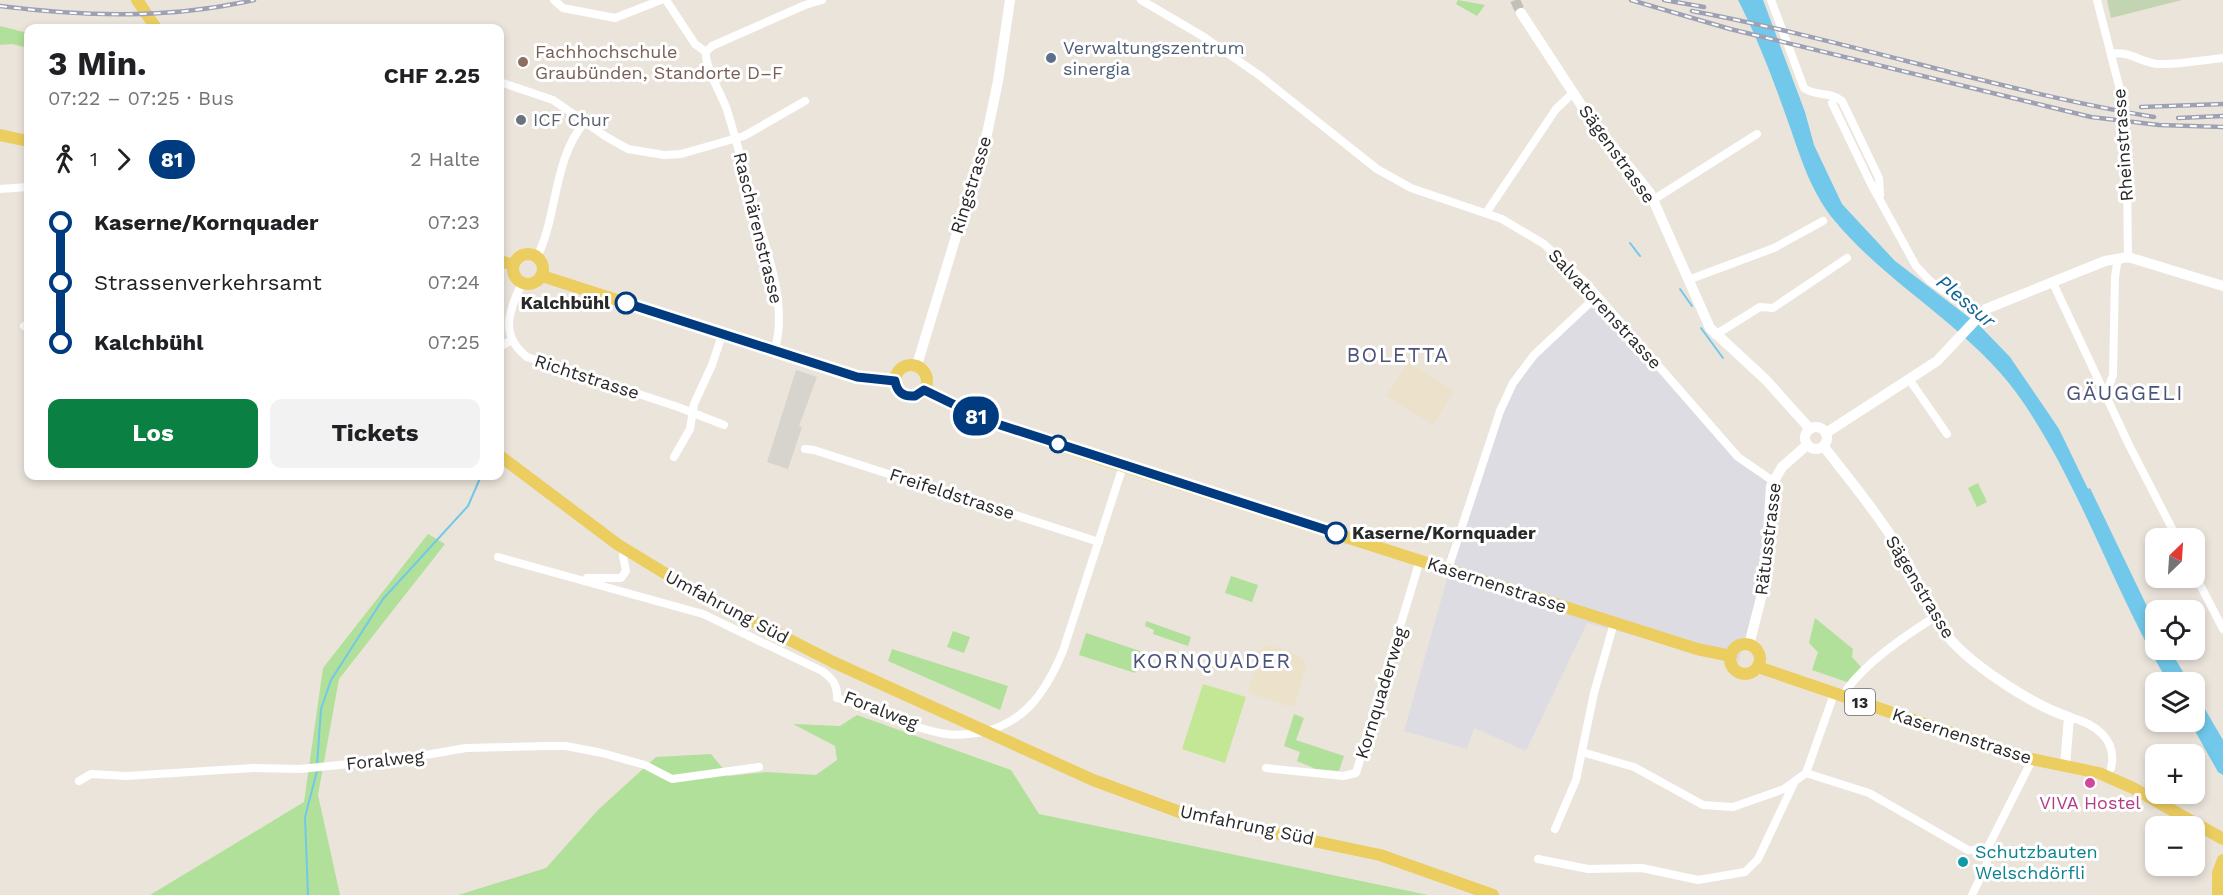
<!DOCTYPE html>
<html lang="de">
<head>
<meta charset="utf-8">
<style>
  :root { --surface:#fff; --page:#f2f2f2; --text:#202124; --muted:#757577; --accent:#0b8043 }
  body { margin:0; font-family:"Work Sans",sans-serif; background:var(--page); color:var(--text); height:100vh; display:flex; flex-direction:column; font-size:22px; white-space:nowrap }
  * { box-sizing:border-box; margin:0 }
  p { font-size:20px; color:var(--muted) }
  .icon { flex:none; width:33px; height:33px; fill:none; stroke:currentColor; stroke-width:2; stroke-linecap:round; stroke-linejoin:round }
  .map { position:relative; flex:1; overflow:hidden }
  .side { position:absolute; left:24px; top:24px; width:480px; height:456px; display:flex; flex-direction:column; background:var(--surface); border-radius:12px; box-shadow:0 3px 9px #0003 }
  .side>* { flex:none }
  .badge { padding:0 12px; border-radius:20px; font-size:21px; line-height:39px }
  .needle { width:39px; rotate:25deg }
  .buttons { position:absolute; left:2145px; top:528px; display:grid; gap:12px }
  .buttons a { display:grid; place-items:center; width:60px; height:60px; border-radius:12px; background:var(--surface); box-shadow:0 3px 9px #0003; font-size:30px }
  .map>.badge { position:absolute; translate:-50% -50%; box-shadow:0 0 0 3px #fff }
  .legs { display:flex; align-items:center; gap:9px; height:66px; padding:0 24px; font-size:20px }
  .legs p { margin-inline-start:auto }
  .overview { display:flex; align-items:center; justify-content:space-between; height:102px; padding:0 24px }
  h1 { font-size:33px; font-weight:700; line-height:45px }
  .cta { display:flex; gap:12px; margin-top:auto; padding:12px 24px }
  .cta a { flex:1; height:69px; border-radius:12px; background:var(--accent); color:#fff; font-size:24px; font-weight:700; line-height:69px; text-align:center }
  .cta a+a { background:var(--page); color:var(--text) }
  ul { padding:0 24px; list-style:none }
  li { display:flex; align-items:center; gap:21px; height:60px; font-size:22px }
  li i { display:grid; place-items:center; width:9px; height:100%; margin:0 8px; background:currentColor }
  li i::after { content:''; width:15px; height:15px; margin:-8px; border:4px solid; border-radius:50%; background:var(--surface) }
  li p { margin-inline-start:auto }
  li:first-child i { background:linear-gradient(#0000 50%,currentColor 0) }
  li:last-child i { background:linear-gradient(currentColor 50%,#0000 0) }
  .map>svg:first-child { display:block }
  .industrial { fill:#dedce3 }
  .education { fill:#ece2cb }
  .green { fill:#b0e099 }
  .cemetery { fill:#c3d4b3 }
  .pitch { fill:#c3e795 }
  .plaza { fill:#d7d4ce }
  .water { fill:#71c8ea }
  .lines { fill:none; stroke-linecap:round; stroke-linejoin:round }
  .stream { stroke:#71c8ea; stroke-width:2 }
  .secondary-tunnel { stroke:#c4bfb7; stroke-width:10; stroke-dasharray:10 5; stroke-linecap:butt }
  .street { stroke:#fff; stroke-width:8 }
  .secondary { stroke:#fff; stroke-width:10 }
  .primary { stroke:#eccd60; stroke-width:12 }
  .rail-casing { stroke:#9ea1b3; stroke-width:4.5 }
  .rail { stroke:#fff; stroke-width:2; stroke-dasharray:7; stroke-linecap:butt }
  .line-1-casing { stroke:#fff; stroke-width:14 }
  .line-1 { stroke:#003b80; stroke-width:9 }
  .service-dot { fill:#5c6f8a; stroke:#fff; stroke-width:2 }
  .education-dot { fill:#8d6e63; stroke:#fff; stroke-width:2 }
  .worship-dot { fill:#6b7280; stroke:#fff; stroke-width:2 }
  .stop-1-dot { fill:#fff; stroke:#003b80; stroke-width:3 }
  .hotel-dot { fill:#d1479c; stroke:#fff; stroke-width:2 }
  .culture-dot { fill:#0f9aa8; stroke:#fff; stroke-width:2 }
  .labels { text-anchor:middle; stroke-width:6; stroke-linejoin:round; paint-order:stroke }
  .shield { fill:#fff; stroke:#696969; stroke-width:1.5 }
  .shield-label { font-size:16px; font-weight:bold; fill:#292929 }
  .service-label { font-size:18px; fill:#4e5e75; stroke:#fff; text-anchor:start }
  .education-label { font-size:18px; fill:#785e54; stroke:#fff; text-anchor:start }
  .worship-label { font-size:18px; fill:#5b616d; stroke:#fff; text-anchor:start }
  .street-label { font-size:18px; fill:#292929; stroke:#fff }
  .stop-label { font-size:18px; font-weight:bold; fill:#292929; stroke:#fff; text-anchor:end }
  .hotel-label { font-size:18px; fill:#b23c85; stroke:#fff }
  .culture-label { font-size:18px; fill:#0d838f; stroke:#fff; text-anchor:start }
  .water-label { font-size:20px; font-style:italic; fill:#126695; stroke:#fff }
  .quarter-label { font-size:21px; letter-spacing:1.5px; fill:#4b5378; stroke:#fff }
</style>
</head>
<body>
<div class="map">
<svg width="2223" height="895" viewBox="0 0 2223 895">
  <rect width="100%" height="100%" fill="#ebe4db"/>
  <polygon class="industrial" points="1598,299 1716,433 1768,481 1764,580 1738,663 1587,623 1526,751 1474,728 1467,749 1404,731 1447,579 1447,555 1506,397 1525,370"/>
  <g class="education">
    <polygon points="1408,362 1454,391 1433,425 1386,396"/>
    <polygon points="1263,645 1281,648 1301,657 1307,664 1295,704 1291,707 1251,694 1248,689"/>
  </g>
  <g class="green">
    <polygon points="1458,0 1485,5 1477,16 1456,4"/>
    <polygon points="0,26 28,33 28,48 12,44 0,45"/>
    <polygon points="1978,483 1987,502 1977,507 1968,488"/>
    <polygon points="428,534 445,544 339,679 318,795 340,895 150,895 304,802 323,668"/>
    <polygon points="1231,576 1258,585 1252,602 1225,593"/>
    <polygon points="1815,618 1853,649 1852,657 1862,668 1847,682 1812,670 1818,652 1809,643"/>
    <polygon points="1146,621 1191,637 1188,646 1153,634 1154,630 1145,626"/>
    <polygon points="953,631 970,637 964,653 947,647"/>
    <polygon points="1086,633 1140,651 1135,673 1079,655"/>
    <polygon points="892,649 1008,686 1000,710 888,661"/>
    <polygon points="1294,714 1304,718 1296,740 1344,756 1339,771 1316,769 1297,761 1300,752 1284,746"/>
    <polygon points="857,715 1011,770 1039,814 1428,895 458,895 546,868 598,810 656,757 711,754 729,776 766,772 816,775 837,760 835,746 793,724 840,726"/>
  </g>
  <polygon class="cemetery" points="2107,0 2182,0 2111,18"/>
  <polygon class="pitch" points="1203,684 1246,697 1225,763 1182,749"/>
  <polygon class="plaza" points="796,370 817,377 799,426 802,427 788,469 767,462"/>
  <g class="water">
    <path d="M1738 0H1763L1805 112 1814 145 1842 204 1895 261 1979 325 2010 357 2059 429 2088 489 2090 488 2155 623 2156 650H2170L2189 682H2168C2115 593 2083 492 2025 405 1975 329 1891 289 1834 220 1812 193 1802 162 1791 130 1776 87 1759 41 1738 0Z"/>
    <polygon points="2195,692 2223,740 2223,775 2218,772 2190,722 2194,722"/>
  </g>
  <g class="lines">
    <g class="stream">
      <polyline points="1630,243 1640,256"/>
      <polyline points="1680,289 1692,306"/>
      <polyline points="1701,328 1723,358"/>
      <polyline points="317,765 321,709 331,680 383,599 468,506 481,476"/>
      <polyline points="308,895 305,817 317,771"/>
    </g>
    <polyline class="secondary-tunnel" points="1515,0 1521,13"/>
    <g class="street">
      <polyline points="554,0 563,8 615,18 661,0"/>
      <polyline points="666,0 695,44 706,52"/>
      <polyline points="1141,0 1204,37 1259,75 1377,169 1411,188 1502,219 1544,244 1587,284 1738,457 1773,481"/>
      <path d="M1771 0 1804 88C1815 97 1830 91 1842 101L1879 178 1880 195"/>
      <polyline points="2097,0 2120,90 2127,180 2128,257"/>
      <path d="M706 52C704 65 721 94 726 107 737 141 745 175 755 209 767 254 789 306 774 352"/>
      <polyline points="706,52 712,46 805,5 822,0"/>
      <path d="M2111 54C2128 50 2140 62 2157 64 2178 65 2202 60 2223 58"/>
      <polyline points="500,82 553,100 605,136 628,149 664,155 681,154 744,136 805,101"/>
      <polyline points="1832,103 1871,184 1916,266 1930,281 1978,315"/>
      <polyline points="0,189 28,187"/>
      <polyline points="1653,200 1757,134"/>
      <polyline points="1486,213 1556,109 1573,93"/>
      <path d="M537 257C558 215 553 158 585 122"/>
      <polyline points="1688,280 1774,248 1823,221"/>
      <polyline points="2052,281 2130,447 2177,538"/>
      <path d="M522 283C509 311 499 335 527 357L678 407 724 425"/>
      <polyline points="24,326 28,324"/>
      <polyline points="1715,335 1760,307 1773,308 1847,258"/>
      <polyline points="500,347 511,340"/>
      <polyline points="1909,379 1947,434"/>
      <polyline points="2103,390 2109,386 2113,375 2115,277 2118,258"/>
      <polyline points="805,449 814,450 1099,542"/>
      <polyline points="674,457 690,429 694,404 712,365 722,335"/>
      <path d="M498 557 703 614 822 671C832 678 838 685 837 698 872 708 910 728 946 734 958 736 971 734 983 732 1026 722 1046 691 1063 651L1123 466"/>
      <polyline points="1448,569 1500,411 1513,383 1534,355 1597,296"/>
      <polyline points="2194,573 2223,629"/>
      <polyline points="587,578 621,578 626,571 623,556"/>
      <path d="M1842 697C1859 667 1906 635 1935 617"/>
      <path d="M2069 717C2094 723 2118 739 2111 768"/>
      <polyline points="1582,752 1634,767 1703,805 1733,807 1784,789 1806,773 1834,694"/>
      <polyline points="1266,768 1343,776 1356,773 1420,560"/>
      <polyline points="1806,773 1869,793 1968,850 1986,851"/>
      <polyline points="79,781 91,774 126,776 253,768 300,769 408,758 466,748 545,746 566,746 602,753 645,765 672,779 759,767"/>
      <polyline points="1555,829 1576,780 1594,693 1614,623"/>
      <polyline points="1538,859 1588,869 1642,868 1698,880 1745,872 1758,859 1794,783"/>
      <polyline points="1972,895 1987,864 1986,851 2032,760"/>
    </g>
    <g class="secondary">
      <polyline points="1521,13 1589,117 1650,193 1710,328 1766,380 1810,429"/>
      <polyline points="917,365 987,134 998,81 1010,0"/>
      <circle cx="1816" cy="438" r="11"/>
      <polyline points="1826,433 1937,361 1986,309 2105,261 2128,257 2223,286"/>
      <path d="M1824 447C1851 481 1879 516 1902 553 1917 578 1927 606 1943 630 1965 662 2032 705 2069 717L2065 766"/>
      <polyline points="1749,645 1765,582 1771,486 1782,467 1807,445"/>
    </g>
    <g class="primary">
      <polyline points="137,0 156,28"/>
      <polyline points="0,135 28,141"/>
      <circle cx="528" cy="269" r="15"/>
      <polyline points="500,261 513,265"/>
      <polyline points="542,276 857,377 895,381"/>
      <circle cx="911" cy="381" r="16"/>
      <polyline points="924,390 988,421 1101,459 1697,649 1731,656"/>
      <polyline points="500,456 617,544 694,591 833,662 1093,780 1185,814 1380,855 1493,895"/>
      <circle cx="1745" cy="659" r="15"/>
      <polyline points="1758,667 2022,757 2099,773 2133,788 2223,839"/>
      <polyline points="2218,895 2218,873 2223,860"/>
    </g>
    <defs>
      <g id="rail">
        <polyline points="1631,0 1730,29 2091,117 2159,125 2223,127"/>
        <polyline points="1664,0 1704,7"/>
        <path d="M0 6C86 17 169 19 254 0"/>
        <path d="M1692 11C1847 40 1998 91 2154 117"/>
        <polyline points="2141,107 2223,104"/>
        <polyline points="2178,118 2223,116"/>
      </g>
    </defs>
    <use href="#rail" class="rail-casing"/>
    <use href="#rail" class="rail"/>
  </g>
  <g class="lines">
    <defs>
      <path id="line-1" d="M626 303 857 377 895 381C897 392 903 397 915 396L924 390 988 421 1336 533"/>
    </defs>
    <use href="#line-1" class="line-1-casing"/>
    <use href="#line-1" class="line-1"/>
  </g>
  <circle class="service-dot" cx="1051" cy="58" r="6"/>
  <circle class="education-dot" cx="523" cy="62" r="6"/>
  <circle class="worship-dot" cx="521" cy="120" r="6"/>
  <g class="stop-1-dot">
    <circle cx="626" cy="303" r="10"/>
    <circle cx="1058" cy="444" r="8"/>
    <circle cx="1336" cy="533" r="10"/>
  </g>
  <circle class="hotel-dot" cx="2090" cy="783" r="6"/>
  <circle class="culture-dot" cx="1963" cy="862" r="6"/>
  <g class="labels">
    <rect class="shield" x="1845" y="689" width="30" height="26" rx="4.5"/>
    <g class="shield-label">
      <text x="1860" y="708">13</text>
    </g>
    <g class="service-label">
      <text x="1063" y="54">Verwaltungszentrum<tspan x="1063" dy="21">sinergia</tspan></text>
    </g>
    <g class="education-label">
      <text x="535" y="58">Fachhochschule<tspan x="535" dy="21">Graubünden, Standorte D–F</tspan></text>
    </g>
    <g class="worship-label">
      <text x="533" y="126">ICF Chur</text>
    </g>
    <g class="street-label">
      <text transform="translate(2123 145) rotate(-94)" y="6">Rheinstrasse</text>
      <text transform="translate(1617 154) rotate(54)" y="6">Sägenstrasse</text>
      <text transform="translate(971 185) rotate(-73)" y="6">Ringstrasse</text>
      <text transform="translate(758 228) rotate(76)" y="6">Raschärenstrasse</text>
      <text transform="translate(1605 309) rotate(47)" y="6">Salvatorenstrasse</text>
      <text transform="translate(587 377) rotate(18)" y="6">Richtstrasse</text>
      <text transform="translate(952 494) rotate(18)" y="6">Freifeldstrasse</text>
      <text transform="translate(1768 539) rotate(-83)" y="6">Rätusstrasse</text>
      <text transform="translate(1497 585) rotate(18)" y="6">Kasernenstrasse</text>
      <text transform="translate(1920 587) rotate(59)" y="6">Sägenstrasse</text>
      <text transform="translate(727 607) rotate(28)" y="6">Umfahrung Süd</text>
      <text transform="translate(1381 693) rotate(-73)" y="6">Kornquaderweg</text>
      <text transform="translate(881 710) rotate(21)" y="6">Foralweg</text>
      <text transform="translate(1962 736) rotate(18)" y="6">Kasernenstrasse</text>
      <text transform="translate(385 760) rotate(-6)" y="6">Foralweg</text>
      <text transform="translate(1247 825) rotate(12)" y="6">Umfahrung Süd</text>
    </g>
    <g class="stop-label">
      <text x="610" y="309">Kalchbühl</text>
      <text x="1352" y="539" text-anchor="start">Kaserne/Kornquader</text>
    </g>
    <g class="hotel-label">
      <text x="2090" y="809">VIVA Hostel</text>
    </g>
    <g class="culture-label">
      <text x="1975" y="858">Schutzbauten<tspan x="1975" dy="21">Welschdörfli</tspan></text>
    </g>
    <g class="water-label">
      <text transform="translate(1966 301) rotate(40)" y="7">Plessur</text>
    </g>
    <g class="quarter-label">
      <text x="1398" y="362">BOLETTA</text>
      <text x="2125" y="400">GÄUGGELI</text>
      <text x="1212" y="668">KORNQUADER</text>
    </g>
  </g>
</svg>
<div class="buttons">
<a><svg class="needle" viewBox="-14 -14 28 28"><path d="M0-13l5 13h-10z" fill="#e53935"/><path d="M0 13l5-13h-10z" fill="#757577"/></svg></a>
<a><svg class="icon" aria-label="locate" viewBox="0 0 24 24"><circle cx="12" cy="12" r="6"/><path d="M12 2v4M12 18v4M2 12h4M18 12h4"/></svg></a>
<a><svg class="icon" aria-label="layers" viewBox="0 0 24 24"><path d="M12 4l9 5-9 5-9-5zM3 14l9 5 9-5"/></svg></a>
<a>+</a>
<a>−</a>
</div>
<b class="badge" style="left:976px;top:416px;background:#003b80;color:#fff">81</b>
<section class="side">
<div class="overview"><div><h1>3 Min.</h1><p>07:22 – 07:25 · Bus</p></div><b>CHF 2.25</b></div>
<div class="legs"><svg class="icon" aria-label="walk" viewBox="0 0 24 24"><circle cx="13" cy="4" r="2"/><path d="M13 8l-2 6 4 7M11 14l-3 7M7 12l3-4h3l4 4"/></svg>1<svg class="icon" aria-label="forward" viewBox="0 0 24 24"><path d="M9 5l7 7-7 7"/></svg><b class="badge" style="background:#003b80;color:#fff">81</b><p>2 Halte</p></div>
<ul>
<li><i style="color:#003b80"></i><b>Kaserne/Kornquader</b><p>07:23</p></li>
<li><i style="color:#003b80"></i><span>Strassenverkehrsamt</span><p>07:24</p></li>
<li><i style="color:#003b80"></i><b>Kalchbühl</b><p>07:25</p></li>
</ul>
<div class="cta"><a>Los</a><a>Tickets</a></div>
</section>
</div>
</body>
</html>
